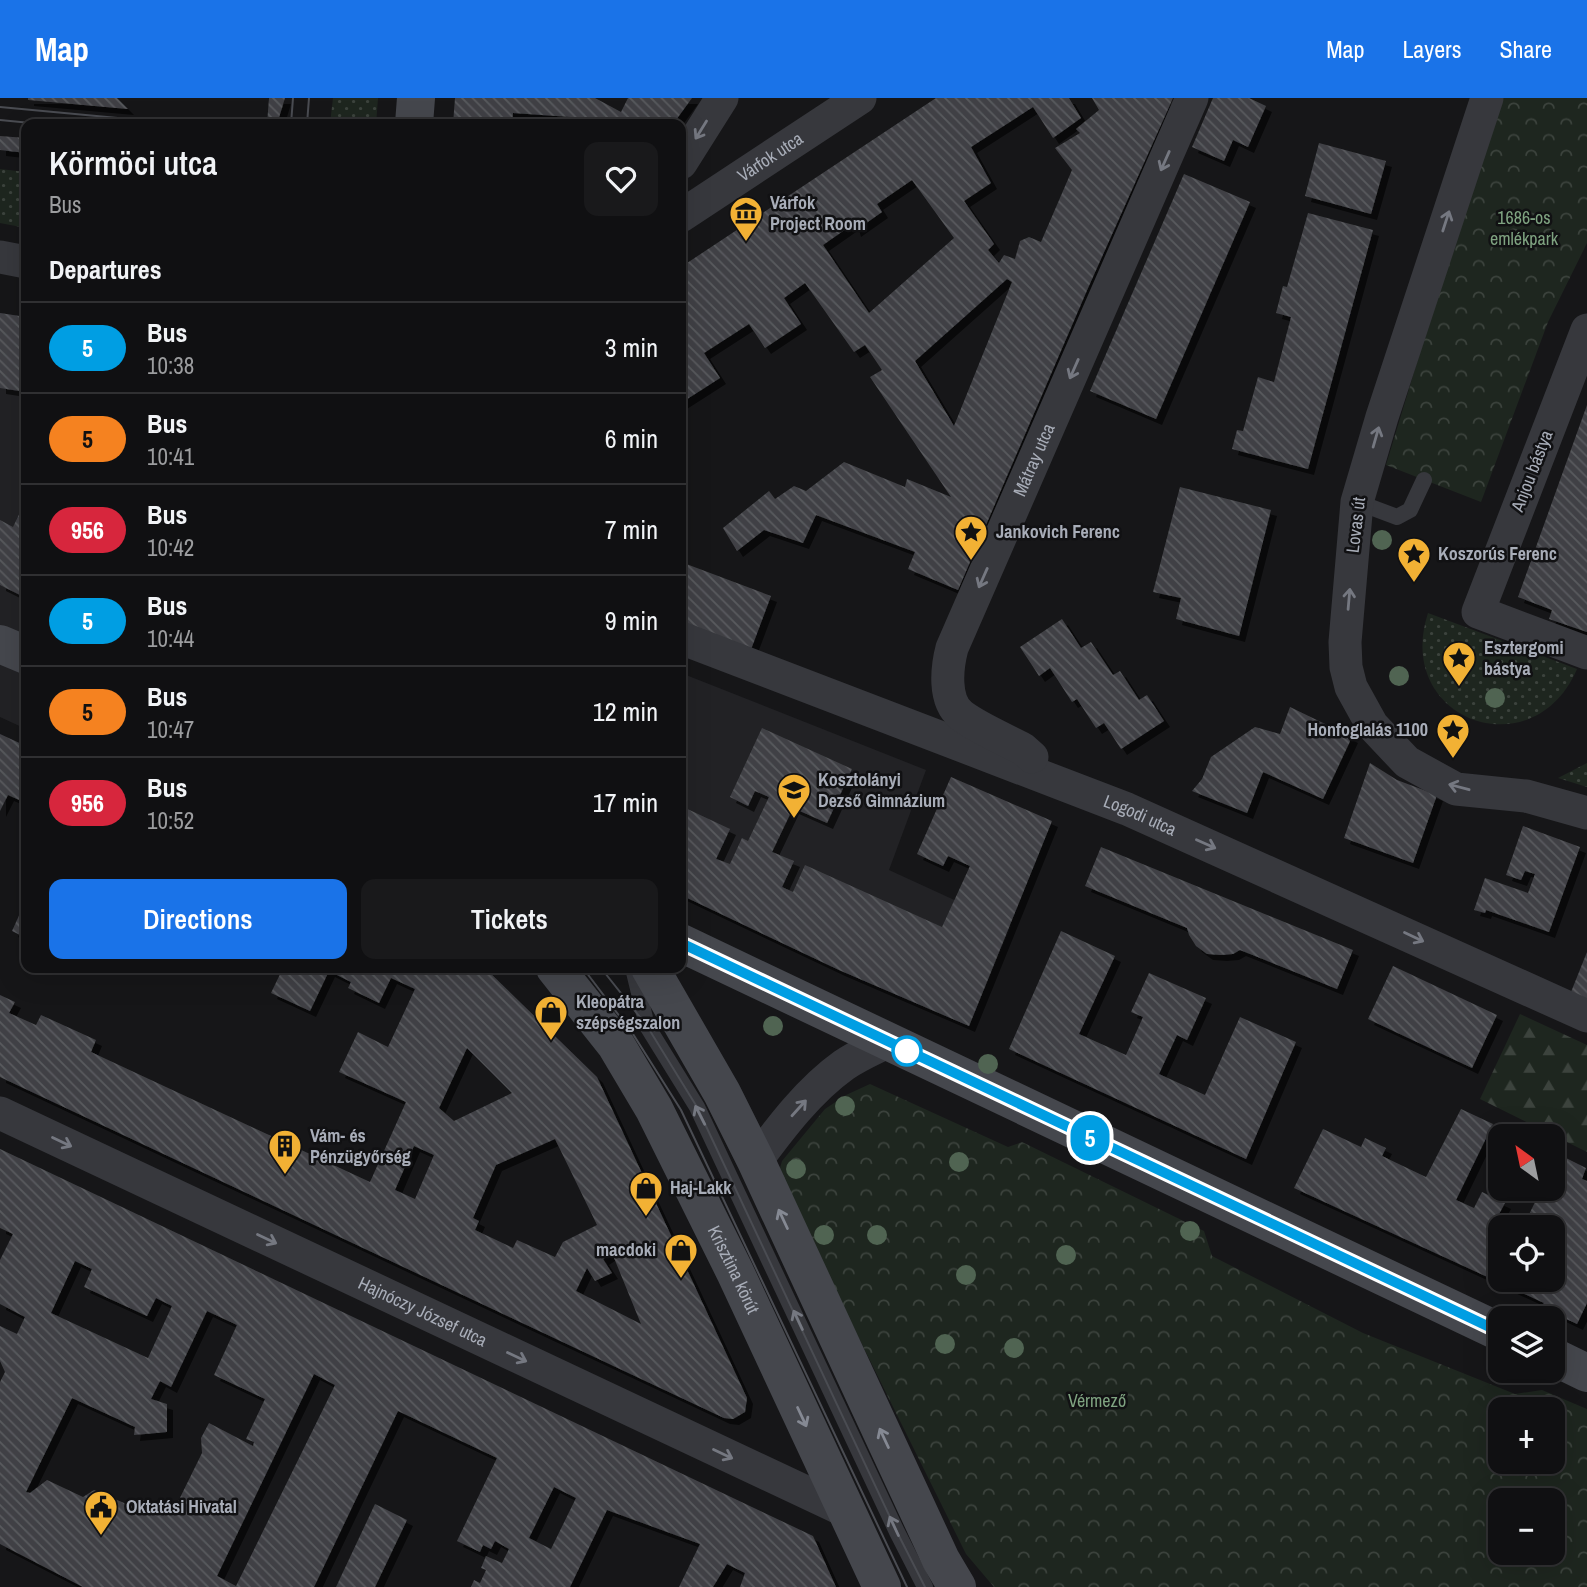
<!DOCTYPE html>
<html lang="en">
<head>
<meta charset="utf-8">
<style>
  :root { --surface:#101012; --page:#19191b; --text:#f1f3f6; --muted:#9c9d9f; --line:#303032; --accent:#1a73e8 }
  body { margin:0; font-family:"Archivo Narrow",sans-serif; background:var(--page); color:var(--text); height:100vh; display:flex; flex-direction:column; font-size:26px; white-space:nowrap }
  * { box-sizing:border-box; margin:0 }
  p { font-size:23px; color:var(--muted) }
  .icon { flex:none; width:38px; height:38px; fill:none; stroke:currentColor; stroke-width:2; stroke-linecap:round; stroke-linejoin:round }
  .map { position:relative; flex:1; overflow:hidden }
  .panel { position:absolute; left:21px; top:21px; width:665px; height:854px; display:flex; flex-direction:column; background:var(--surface); border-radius:14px; box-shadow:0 7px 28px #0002,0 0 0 2px var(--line) }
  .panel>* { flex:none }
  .badge { padding:0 14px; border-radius:23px; font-size:24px; line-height:46px }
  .needle { width:46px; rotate:327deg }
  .controls { position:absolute; left:1488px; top:1026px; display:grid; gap:14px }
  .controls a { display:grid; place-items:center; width:77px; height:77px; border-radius:14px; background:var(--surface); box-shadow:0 7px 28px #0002,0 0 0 2px var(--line); font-size:35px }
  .map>.badge { position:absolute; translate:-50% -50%; box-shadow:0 0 0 4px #fff }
  h2 { padding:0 28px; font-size:26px; line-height:63px }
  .round { display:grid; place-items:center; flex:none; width:74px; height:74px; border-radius:14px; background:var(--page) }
  .headline { display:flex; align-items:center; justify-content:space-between; height:119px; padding:0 28px }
  h1 { font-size:33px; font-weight:600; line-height:52px }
  .primary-button { display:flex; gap:14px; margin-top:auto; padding:14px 28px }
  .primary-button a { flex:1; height:80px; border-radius:14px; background:var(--accent); color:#fff; font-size:28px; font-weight:600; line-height:80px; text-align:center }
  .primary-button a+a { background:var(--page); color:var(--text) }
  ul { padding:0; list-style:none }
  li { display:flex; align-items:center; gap:21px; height:91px; padding:0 28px; border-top:2px solid var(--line) }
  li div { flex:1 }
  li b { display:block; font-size:26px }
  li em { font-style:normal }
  li .badge { min-width:77px; font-weight:700; text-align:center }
  header { display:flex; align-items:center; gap:42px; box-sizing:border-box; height:98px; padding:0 35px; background:var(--accent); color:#fff }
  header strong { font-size:33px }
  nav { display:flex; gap:38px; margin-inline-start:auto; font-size:24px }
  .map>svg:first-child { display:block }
  .built { fill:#222225 }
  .grass { fill:url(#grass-dots) }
  .forest { fill:url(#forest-firs) }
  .park { fill:url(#park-crowns); fill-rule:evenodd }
  .building { fill:url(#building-back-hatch); fill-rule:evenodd; filter:url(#shadow) }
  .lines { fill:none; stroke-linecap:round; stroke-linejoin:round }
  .lane { stroke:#37383d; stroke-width:16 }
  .street { stroke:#37383d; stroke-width:33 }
  .secondary { stroke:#45474d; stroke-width:38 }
  .tram { stroke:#4a4c52; stroke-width:2 }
  .tree { fill:#506452 }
  .oneway { stroke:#757881 }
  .oneway2 { stroke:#858993 }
  .line-casing { stroke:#fff; stroke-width:16 }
  .line { stroke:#009ee3; stroke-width:10 }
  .stop-dot { fill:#fff; stroke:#009ee3; stroke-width:3.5 }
  .labels { text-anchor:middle; stroke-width:5; stroke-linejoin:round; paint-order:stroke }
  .street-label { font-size:18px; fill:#a8adb8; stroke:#111113 }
  .poi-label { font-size:18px; font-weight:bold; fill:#a8adb8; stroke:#111113; text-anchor:start }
  .park-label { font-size:18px; fill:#7fa381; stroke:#111113 }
</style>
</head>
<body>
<header>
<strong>Map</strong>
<nav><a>Map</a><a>Layers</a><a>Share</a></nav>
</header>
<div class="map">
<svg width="1587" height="1489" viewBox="0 0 1587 1489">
  <defs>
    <pattern id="grass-dots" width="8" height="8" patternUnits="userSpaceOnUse" patternTransform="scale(1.75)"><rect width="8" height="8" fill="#1e261f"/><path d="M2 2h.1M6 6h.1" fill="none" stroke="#3c433d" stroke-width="1.8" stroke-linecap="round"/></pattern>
    <pattern id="forest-firs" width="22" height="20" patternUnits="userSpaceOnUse" patternTransform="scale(1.75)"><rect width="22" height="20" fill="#1e261f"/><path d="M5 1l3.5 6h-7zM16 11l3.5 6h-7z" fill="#3c433d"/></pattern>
    <pattern id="park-crowns" width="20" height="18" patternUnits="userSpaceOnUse" patternTransform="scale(1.75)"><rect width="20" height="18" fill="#1e261f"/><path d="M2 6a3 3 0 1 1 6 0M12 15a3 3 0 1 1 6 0" fill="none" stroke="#3c433d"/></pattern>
    <pattern id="building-back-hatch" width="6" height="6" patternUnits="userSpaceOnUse" patternTransform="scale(1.75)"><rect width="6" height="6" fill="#404145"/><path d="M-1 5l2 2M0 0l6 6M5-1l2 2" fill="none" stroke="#595a5e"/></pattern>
    <filter id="shadow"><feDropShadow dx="6" dy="6" stdDeviation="0" flood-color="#0009"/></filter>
  </defs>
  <rect width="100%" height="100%" fill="#161618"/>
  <g class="built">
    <polygon points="0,215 26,219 26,631 0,619"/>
    <polygon points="681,575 926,672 889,772 1011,828 969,928 839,872 681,797"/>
  </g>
  <g class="grass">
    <polygon points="333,0 378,0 376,26 330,26"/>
    <polygon points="0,71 26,74 26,130 0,125"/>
    <path d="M1428 515 1577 571C1533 673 1393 622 1428 515Z"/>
    <polygon points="1587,665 1587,689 1558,680"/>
  </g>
  <polygon class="forest" points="1520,916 1587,947 1587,1054 1480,1001"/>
  <g class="park">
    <polygon points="1497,0 1587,0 1587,145 1548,224 1481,404 1386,367"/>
    <path d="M870 986 1008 1049 1022 1044 1204 1133 1212 1158 1363 1235 1515 1296 1542 1292 1587 1311V1489H994L966 1456 778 1077 782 1063 825 1011 846 997ZM1500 1311H1552V1363H1500ZM1500 1402H1552V1454H1500Z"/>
  </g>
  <g class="building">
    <polygon points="28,0 117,0 128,11 28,2"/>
    <polygon points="269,0 285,0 277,26 267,26"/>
    <polygon points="455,0 595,0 621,14 628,0 692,0 673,26 583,26 571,19 513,15 512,26 453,26"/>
    <path d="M936 0H1069L1081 20 1053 40 1033 9 971 49 991 85 964 103 994 146 988 152 999 165 1004 157 1015 161 1020 143 1029 139 1041 144 1072 72 1055 50 1080 35 1076 31 1099 12 1092 0H1173L1088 190 958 492 908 471 915 454 816 417 803 445 764 432 737 453 723 430 769 393 775 401 794 388 806 393 844 364 905 389 907 381 951 399 870 279 882 272 865 247 854 254 805 185 784 200 801 226 765 250 749 226 704 255 720 280 681 305V169ZM912 82 954 140 869 215 823 147 853 126 855 133 882 114 877 106ZM1007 181 1012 184 954 328 915 263Z"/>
    <polygon points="1213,0 1249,0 1266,8 1248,49 1233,42 1224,63 1192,49"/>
    <polygon points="0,38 26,40 26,55 0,52"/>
    <polygon points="1319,45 1386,63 1371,116 1305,98"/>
    <polygon points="1184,76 1250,104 1156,321 1090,293"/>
    <polygon points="1308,115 1373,132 1308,371 1232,351 1237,332 1243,333 1258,279 1274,284 1291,219 1276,215 1283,188 1287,189"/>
    <polygon points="0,215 26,219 26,294 0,290"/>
    <polygon points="1587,307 1587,534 1549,521 1552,512 1518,499"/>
    <polygon points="1180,389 1271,412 1239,538 1176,521 1181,500 1153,494"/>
    <polygon points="26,402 26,500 0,487 0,422 13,429"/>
    <polygon points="681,464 771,498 750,554 681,528"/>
    <polygon points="1062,521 1081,550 1091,544 1113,577 1120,573 1139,602 1147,597 1164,623 1121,651 1104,625 1096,630 1077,601 1072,604 1050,570 1039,578 1020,549"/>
    <polygon points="1290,609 1352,639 1323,701 1263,674 1247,715 1192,693 1202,681 1211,659 1255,629 1280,636"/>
    <polygon points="762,630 852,671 827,725 793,710 772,754 794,763 782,789 793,794 805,767 942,829 970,768 948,758 943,768 917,756 951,679 1052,723 969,928 839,872 681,797 681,708 730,731 716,761 730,766 742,740 748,743 769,699 755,693 748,708 730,699"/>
    <polygon points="0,636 26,648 26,705 8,697 0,713"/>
    <polygon points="1370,665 1397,682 1437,697 1413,765 1344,740"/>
    <polygon points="1523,728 1580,749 1549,834 1486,812 1485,815 1474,812 1485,780 1528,795 1535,776 1525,773 1521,782 1506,777"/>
    <polygon points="1101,749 1353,852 1337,891 1240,852 1233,856 1221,857 1207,856 1196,848 1189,837 1187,830 1085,788"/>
    <polygon points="26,802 26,840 12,833"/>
    <polygon points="1061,833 1115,858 1079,936 1126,957 1143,919 1131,914 1149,875 1206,900 1187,942 1177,937 1159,976 1205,997 1240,919 1296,944 1246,1061 1009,951"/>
    <polygon points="1587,854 1587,906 1569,899"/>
    <polygon points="1393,868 1497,917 1472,970 1368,921"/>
    <path d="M283 870H485L597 979 747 1300 745 1314 733 1321 724 1320 0 979V897L15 904 9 915 36 927 41 917 96 942 91 954 370 1084 406 1004 339 974 358 934 388 949 415 891 391 880 379 905 348 890 351 884 329 873 310 913 271 895ZM467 950 512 995 454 1023 439 1010ZM555 1041 597 1127 563 1144 555 1159 517 1142 513 1150 475 1132 479 1123 473 1120 496 1067ZM414 1048 434 1057 415 1101 395 1092ZM612 1155 641 1226 576 1193 587 1170 595 1183 612 1175 603 1161Z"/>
    <polygon points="1461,1011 1493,1026 1456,1102 1474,1110 1482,1094 1505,1105 1498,1118 1521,1129 1500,1129 1500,1181 1552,1181 1552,1129 1523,1129 1536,1102 1521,1095 1524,1090 1552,1090 1552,1066 1557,1068 1562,1058 1586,1070 1582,1081 1587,1083 1587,1205 1577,1226 1541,1209 1544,1205 1294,1090 1323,1031 1361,1049 1365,1040 1386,1050 1382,1058 1426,1079"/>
    <path d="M0 1051 813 1438 836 1489H740L745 1475 727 1466 713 1489H679L700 1446 607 1412 570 1489H471L474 1482 480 1485 486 1472 481 1470 486 1458 502 1465 509 1451 495 1443 491 1451 483 1447 480 1454 457 1443 497 1360 398 1313 314 1489H83L0 1446V1284L5 1274 0 1263V1228L17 1236 25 1219 0 1206V1162L13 1136 0 1130ZM75 1163 92 1171 84 1189 147 1218 156 1200 172 1208 148 1260 51 1215ZM207 1213 237 1227 214 1277 265 1301 246 1341 254 1344 253 1348 209 1325 201 1340 202 1355 172 1416 141 1401 131 1408 94 1392 83 1399 47 1382 30 1395 26 1394 72 1300 135 1329 134 1337 167 1334V1306L151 1301 160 1283 171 1289ZM314 1276 335 1287 236 1488 217 1478ZM554 1389 576 1400 551 1451 529 1440Z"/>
    <polygon points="375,1406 407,1422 375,1489 336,1489"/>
  </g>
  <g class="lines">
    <g class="lane">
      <polyline points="1357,404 1397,419 1410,412 1424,382"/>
      <polyline points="633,870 647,928 697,1009 897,1434 925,1489"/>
    </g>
    <g class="street">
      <polyline points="1487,0 1382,319 1357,404 1345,544 1346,569 1351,589 1372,627 1407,664 1456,691 1526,698 1587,715"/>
      <polyline points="681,65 722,0"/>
      <path id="s1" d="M681 118 860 0"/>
      <polyline points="0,159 26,164"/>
      <polyline points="1587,232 1478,514 1587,555"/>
      <path id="s2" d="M681 540 1127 711 1587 918"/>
      <path id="s3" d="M1032 659 1023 651C1006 642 976 629 961 617 943 602 947 569 952 550L1192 0"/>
      <path id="s4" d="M0 1015 846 1413"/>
      <path d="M756 1063C781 1029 809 992 844 967 857 958 873 951 887 944"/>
    </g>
    <g class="secondary">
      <polyline points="414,26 416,0"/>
      <polyline points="0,546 26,557"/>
      <polyline points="681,845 1500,1234"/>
      <path id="s5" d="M555 870 616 947 654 1011 735 1174 882 1489"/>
      <polyline points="650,870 722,995 756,1063 941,1462 957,1489"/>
      <polyline points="1552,1258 1587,1275"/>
    </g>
    <g class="tram">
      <polyline points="0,9 182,26"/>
      <polyline points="0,22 41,26"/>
      <polyline points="291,26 293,0"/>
      <polyline points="307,26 309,0"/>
      <polyline points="583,870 633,936 681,1012 907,1489"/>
      <polyline points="601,870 647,928 697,1009 897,1434 925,1489"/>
    </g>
  </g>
  <g class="tree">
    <circle cx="1382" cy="442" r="10"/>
    <circle cx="1399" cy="578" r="10"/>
    <circle cx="1495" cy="600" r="10"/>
    <circle cx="773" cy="928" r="10"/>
    <circle cx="988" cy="966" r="10"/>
    <circle cx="845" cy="1008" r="10"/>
    <circle cx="959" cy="1064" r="10"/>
    <circle cx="796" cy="1071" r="10"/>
    <circle cx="1190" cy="1133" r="10"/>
    <circle cx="824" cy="1137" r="10"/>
    <circle cx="877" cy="1137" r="10"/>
    <circle cx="1066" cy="1157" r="10"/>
    <circle cx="966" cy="1177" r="10"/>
    <circle cx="945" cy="1246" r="10"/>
    <circle cx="1014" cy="1250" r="10"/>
  </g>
  <defs><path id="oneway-shaft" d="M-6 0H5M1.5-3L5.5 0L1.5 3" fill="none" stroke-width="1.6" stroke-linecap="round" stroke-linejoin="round" transform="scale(1.75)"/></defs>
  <g class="oneway">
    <use href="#oneway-shaft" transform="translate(701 32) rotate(122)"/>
    <use href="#oneway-shaft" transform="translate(1165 63) rotate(114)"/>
    <use href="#oneway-shaft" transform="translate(1446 123) rotate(-72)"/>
    <use href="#oneway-shaft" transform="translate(1074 271) rotate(114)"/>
    <use href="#oneway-shaft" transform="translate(1376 339) rotate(-74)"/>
    <use href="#oneway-shaft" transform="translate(983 480) rotate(114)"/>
    <use href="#oneway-shaft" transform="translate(1349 501) rotate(-85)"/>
    <use href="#oneway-shaft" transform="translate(1459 689) rotate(-165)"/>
    <use href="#oneway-shaft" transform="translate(1206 746) rotate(24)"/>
    <use href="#oneway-shaft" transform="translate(1414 839) rotate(25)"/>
    <use href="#oneway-shaft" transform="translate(799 1010) rotate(-48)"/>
    <use href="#oneway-shaft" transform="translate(700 1017) rotate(-117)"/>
    <use href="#oneway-shaft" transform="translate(62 1044) rotate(25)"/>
    <use href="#oneway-shaft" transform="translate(267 1141) rotate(25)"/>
    <use href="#oneway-shaft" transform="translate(798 1222) rotate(-115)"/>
    <use href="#oneway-shaft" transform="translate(517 1259) rotate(25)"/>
    <use href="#oneway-shaft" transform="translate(723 1356) rotate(25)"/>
    <use href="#oneway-shaft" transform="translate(894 1428) rotate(-115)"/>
  </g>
  <g class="oneway2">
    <use href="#oneway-shaft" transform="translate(783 1121) rotate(-115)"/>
    <use href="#oneway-shaft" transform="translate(802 1319) rotate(65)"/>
    <use href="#oneway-shaft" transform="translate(884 1340) rotate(-115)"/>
  </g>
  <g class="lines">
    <defs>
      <polyline id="line" points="681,845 1500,1234"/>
    </defs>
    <use href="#line" class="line-casing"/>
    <use href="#line" class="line"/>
  </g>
  <defs>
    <symbol id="museum-pin" viewBox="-11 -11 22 30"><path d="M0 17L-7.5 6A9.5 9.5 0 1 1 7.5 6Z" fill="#f2b134" stroke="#111113"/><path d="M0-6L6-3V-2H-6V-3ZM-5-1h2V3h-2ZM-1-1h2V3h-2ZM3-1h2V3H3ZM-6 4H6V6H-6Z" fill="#111"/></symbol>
    <symbol id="sight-pin" viewBox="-11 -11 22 30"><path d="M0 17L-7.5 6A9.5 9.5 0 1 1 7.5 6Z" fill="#f2b134" stroke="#111113"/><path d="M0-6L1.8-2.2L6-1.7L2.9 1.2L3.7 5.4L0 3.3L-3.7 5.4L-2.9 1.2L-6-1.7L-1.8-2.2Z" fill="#111"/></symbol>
    <symbol id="school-pin" viewBox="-11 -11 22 30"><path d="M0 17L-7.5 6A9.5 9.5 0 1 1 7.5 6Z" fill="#f2b134" stroke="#111113"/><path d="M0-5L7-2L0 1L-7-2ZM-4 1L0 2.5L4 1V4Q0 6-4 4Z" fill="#111"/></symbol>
    <symbol id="shop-pin" viewBox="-11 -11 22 30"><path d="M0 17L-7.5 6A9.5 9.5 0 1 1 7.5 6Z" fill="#f2b134" stroke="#111113"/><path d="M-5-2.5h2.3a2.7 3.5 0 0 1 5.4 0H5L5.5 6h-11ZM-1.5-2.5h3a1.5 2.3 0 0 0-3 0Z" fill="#111"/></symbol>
    <symbol id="building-pin" viewBox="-11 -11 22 30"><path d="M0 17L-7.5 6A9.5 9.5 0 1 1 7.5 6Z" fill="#f2b134" stroke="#111113"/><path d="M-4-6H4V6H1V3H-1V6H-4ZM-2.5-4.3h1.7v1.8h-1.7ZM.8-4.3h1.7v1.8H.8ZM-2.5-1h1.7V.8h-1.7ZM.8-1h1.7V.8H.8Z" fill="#111"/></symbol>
    <symbol id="civic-pin" viewBox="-11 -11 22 30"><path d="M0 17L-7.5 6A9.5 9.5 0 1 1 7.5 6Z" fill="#f2b134" stroke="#111113"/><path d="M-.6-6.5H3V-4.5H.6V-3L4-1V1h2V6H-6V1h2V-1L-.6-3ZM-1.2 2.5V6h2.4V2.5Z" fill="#111"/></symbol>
  </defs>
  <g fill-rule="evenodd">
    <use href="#museum-pin" x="727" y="96" width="38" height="52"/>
    <use href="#sight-pin" x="952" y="415" width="38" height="52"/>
    <use href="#sight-pin" x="1395" y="437" width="38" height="52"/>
    <use href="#sight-pin" x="1440" y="541" width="38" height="52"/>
    <use href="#sight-pin" x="1434" y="613" width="38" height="52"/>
    <use href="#school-pin" x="775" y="673" width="38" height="52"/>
    <use href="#shop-pin" x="532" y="895" width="38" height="52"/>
    <use href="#building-pin" x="266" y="1029" width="38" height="52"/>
    <use href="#shop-pin" x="627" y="1071" width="38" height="52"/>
    <use href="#shop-pin" x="662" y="1133" width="38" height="52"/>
    <use href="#civic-pin" x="82" y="1390" width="38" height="52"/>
  </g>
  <circle class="stop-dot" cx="907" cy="953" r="14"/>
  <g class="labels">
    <g class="street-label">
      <text dy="6" stroke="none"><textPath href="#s1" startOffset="107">Várfok utca</textPath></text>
      <text dy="6" stroke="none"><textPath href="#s3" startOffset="359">Mátray utca</textPath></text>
      <text transform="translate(1532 373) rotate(-69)" y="6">Anjou bástya</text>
      <text transform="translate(1356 427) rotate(-83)" y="6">Lovas út</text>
      <text dy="6" stroke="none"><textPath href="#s2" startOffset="492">Logodi utca</textPath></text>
      <text dy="6" stroke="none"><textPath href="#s5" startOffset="352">Krisztina körút</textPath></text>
      <text dy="6" stroke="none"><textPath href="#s4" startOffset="467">Hajnóczy József utca</textPath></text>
    </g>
    <g class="poi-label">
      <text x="770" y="111">Várfok<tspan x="770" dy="21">Project Room</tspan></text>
      <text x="996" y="440">Jankovich Ferenc</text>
      <text x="1438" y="462">Koszorús Ferenc</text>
      <text x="1484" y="556">Esztergomi<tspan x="1484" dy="21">bástya</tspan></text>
      <text x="1428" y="638" text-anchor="end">Honfoglalás 1100</text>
      <text x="818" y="688">Kosztolányi<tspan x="818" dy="21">Dezső Gimnázium</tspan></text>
      <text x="576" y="910">Kleopátra<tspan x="576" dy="21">szépségszalon</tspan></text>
      <text x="310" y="1044">Vám- és<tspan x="310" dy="21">Pénzügyőrség</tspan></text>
      <text x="670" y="1096">Haj-Lakk</text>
      <text x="656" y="1158" text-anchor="end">macdoki</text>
      <text x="126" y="1415">Oktatási Hivatal</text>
    </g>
    <g class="park-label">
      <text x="1524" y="126">1686-os<tspan x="1524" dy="21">emlékpark</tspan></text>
      <text x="1097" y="1309">Vérmező</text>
    </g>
  </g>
</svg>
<div class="controls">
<a><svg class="needle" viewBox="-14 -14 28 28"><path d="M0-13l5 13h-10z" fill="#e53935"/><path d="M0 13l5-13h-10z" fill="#9c9d9f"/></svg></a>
<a><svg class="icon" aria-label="locate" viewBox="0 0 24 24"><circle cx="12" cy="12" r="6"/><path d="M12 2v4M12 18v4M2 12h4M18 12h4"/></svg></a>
<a><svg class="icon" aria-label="layers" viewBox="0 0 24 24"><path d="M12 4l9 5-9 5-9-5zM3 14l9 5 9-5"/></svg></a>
<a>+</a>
<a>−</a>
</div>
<b class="badge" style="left:1090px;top:1040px;background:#009ee3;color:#fff">5</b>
<section class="panel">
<div class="headline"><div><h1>Körmöci utca</h1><p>Bus</p></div><a class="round"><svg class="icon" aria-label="heart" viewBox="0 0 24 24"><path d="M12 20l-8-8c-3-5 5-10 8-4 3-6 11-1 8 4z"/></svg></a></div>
<h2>Departures</h2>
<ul>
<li><span class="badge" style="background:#009ee3;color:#fff">5</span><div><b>Bus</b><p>10:38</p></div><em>3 min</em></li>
<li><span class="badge" style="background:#f58220;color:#111">5</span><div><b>Bus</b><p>10:41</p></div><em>6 min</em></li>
<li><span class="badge" style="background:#d7263d;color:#fff">956</span><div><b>Bus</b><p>10:42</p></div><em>7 min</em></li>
<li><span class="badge" style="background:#009ee3;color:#fff">5</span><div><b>Bus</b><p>10:44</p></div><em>9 min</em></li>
<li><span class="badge" style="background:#f58220;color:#111">5</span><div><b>Bus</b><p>10:47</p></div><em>12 min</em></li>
<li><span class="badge" style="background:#d7263d;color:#fff">956</span><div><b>Bus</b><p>10:52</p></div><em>17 min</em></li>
</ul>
<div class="primary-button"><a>Directions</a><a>Tickets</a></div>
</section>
</div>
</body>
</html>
